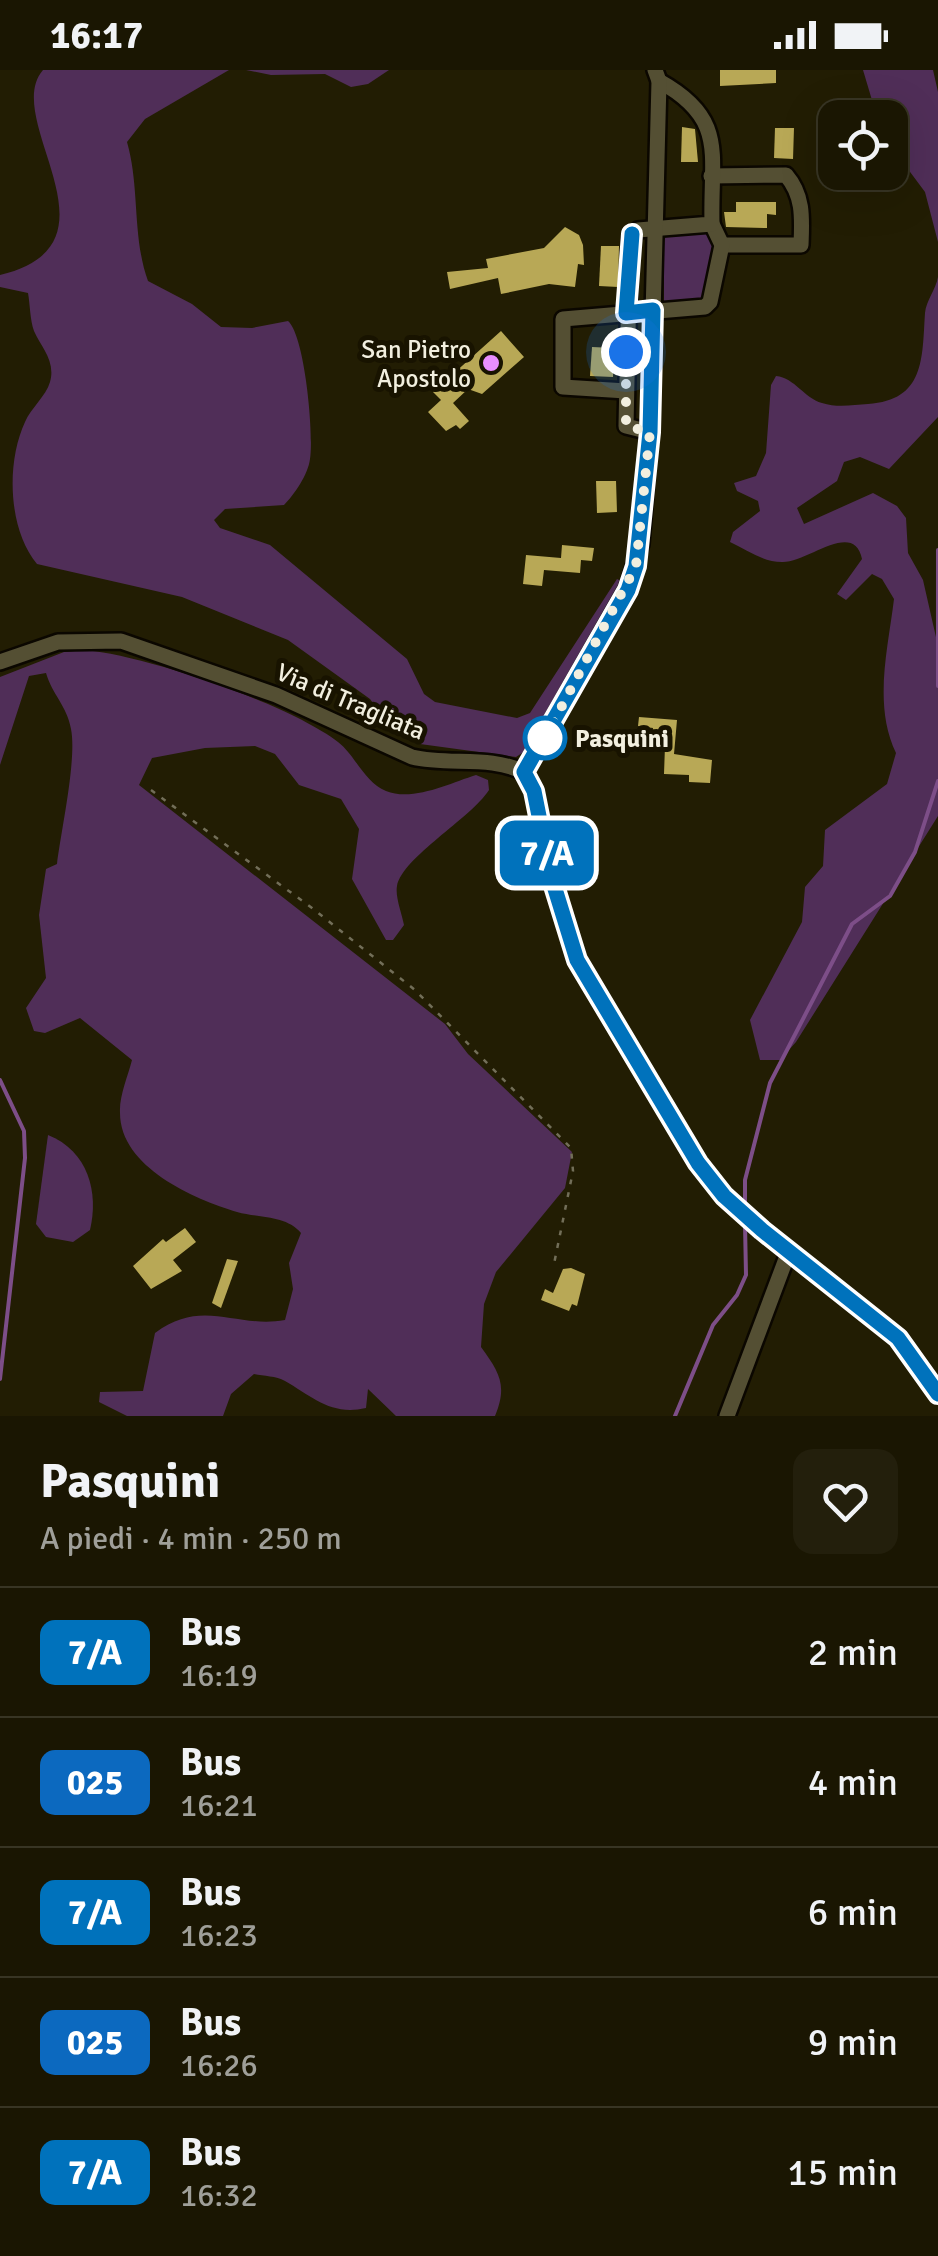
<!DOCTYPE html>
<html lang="it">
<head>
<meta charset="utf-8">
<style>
  :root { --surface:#1a1602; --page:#231f0c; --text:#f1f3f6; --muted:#9f9f99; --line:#383524 }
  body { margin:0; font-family:Signika,sans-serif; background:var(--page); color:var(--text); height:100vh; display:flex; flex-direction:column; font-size:38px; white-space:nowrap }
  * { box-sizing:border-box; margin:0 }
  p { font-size:32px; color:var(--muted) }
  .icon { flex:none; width:55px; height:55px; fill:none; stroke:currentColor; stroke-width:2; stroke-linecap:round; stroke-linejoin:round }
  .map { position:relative; height:1346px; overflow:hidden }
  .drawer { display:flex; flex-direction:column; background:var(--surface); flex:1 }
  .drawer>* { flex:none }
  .badge { padding:0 20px; border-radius:15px; font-size:35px; line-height:65px }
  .controls { position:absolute; left:818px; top:30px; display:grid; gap:20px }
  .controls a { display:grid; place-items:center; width:90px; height:90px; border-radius:20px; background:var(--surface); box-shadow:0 10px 40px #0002,0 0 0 2px var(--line); font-size:50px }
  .you { position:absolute; width:50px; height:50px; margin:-25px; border:8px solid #fff; border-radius:50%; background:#1a73e8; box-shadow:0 0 0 15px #1a73e833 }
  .map>.badge { position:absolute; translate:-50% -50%; box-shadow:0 0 0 5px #fff }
  .round { display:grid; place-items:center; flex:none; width:105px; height:105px; border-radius:20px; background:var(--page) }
  .head { display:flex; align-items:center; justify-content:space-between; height:170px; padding:0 40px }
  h1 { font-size:48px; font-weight:800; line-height:75px }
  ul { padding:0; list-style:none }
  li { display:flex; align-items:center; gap:30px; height:130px; padding:0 40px; border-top:2px solid var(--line) }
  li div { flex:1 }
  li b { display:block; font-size:38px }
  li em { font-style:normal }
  li .badge { min-width:110px; font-weight:700; text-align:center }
  .status { display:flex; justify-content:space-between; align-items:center; height:70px; padding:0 50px; background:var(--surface); direction:ltr }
  .status svg { height:28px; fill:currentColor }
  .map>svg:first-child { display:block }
  .green { fill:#502e58 }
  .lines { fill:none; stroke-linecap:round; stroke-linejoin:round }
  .stream { stroke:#7d4e88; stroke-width:4 }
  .building { fill:#b8a856 }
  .minor-casing { stroke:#0b0700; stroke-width:20 }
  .path { stroke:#726e58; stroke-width:2.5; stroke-dasharray:5 8; stroke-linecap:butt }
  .minor { stroke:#544f33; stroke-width:15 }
  .line-casing { stroke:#fff; stroke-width:22 }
  .line { stroke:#0072bc; stroke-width:15 }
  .walk { stroke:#f2efdf; stroke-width:10; stroke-dasharray:0 18 }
  .poi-dot { fill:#e98efe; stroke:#181300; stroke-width:4 }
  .stop-dot { fill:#fff; stroke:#0072bc; stroke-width:5 }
  .labels { text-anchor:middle; stroke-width:10; stroke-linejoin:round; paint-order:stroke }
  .poi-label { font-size:25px; fill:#f2efdf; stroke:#181300; text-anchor:end }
  .street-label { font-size:25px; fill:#f2efdf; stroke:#181300 }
  .stop-label { font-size:25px; font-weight:bold; fill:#f2efdf; stroke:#181300; text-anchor:start }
</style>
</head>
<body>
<div class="status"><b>16:17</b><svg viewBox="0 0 49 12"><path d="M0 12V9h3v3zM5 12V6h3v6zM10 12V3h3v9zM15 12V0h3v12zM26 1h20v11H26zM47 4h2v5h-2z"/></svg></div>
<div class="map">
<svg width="938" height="1346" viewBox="0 0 938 1346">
  <rect width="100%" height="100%" fill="#221d03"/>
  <g class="green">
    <path d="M43 0H229L145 49 127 72C140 117 132 167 148 211L192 234 221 257 252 258 288 251C305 266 314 364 310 389 308 405 294 425 284 435L225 439 214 450 220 458 270 475 407 589 424 624 435 632 517 648 530 643 617 509 621 511 531 677 516 687 420 674 393 660 370 629 288 570 182 527 37 494C8 459 6 393 25 352 31 338 46 326 50 312 56 291 41 277 34 261 30 250 30 234 28 223L0 217V205C130 174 0 50 43 0Z"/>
    <polygon points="246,0 389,0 368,14 351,17 325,4 271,5"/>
    <polygon points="863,0 933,0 938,22 938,172 925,122 890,75 890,48 877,47"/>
    <polygon points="664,161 706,161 715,177 702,231 664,236"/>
    <path d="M938 207V347L889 399 860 387 844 392 837 411 797 438 804 454 873 423 897 436 906 448 908 483 923 510 938 576V746L796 972 780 990H760L750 950 802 852 805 817 823 796 825 760 887 714 896 683C873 635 888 579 894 529L882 509 872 504 846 530 837 524 862 489C854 449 807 493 782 492 763 492 747 480 730 472L733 462 760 441 758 431 737 421 734 413 756 406 766 383 771 315 776 306C795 308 804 328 822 333 837 338 853 335 868 334 925 330 922 289 925 243 926 231 936 219 938 207Z"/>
    <path d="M85 580C148 586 288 634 338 672 355 685 365 713 386 721 413 732 450 713 476 705L488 710 489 720C470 749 403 787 397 816 395 827 402 844 404 855L393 870H386L352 809 359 759 341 729 299 715 275 684 255 676 205 678 152 688 139 715 445 954 468 984 572 1082 565 1118 496 1202 484 1234 481 1277C499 1302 508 1315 495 1346H396L368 1319 366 1338C331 1346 313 1327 285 1311 276 1306 264 1306 254 1304L231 1324 223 1346H127L99 1332 100 1322 143 1321 155 1263C203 1227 236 1259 285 1250L293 1219 289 1193 301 1163C286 1145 258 1148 237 1142 194 1129 120 1097 120 1043 119 1026 128 1006 132 990L80 948 45 963 34 961 26 938 46 908 39 845 46 799 57 794C61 761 77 689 71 659 67 636 52 624 46 603L29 606 0 695V607L64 582Z"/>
    <path d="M48 1065C88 1081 99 1122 90 1160L73 1172 46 1167 36 1154Z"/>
  </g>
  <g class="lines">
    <g class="stream">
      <polyline points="938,480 938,616"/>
      <polyline points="0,1010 24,1061 25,1088 0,1309"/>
      <polyline points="745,1139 745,1110 770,1013 852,854 890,826 915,782 938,711"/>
      <polyline points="675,1346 713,1255 737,1225 746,1205 745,1154"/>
    </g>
  </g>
  <g class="building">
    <polygon points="720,0 776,0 776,13 720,16"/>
    <polygon points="682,57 695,59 698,92 681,92"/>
    <polygon points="775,58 794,58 793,89 774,88"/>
    <polygon points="736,132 776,132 776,145 767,144 767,158 726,157 724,142 736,142"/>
    <polygon points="565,157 579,165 583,175 584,195 578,194 575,217 549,214 501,224 498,208 450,219 447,202 488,198 486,189 544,178"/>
    <polygon points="601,176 619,176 618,217 599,216"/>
    <polygon points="501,261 524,287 482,324 468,319 453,333 469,351 460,359 456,355 446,361 428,342 441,330 433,322"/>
    <polygon points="592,277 614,278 613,307 590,306"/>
    <polygon points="596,411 616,411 617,442 597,443"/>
    <polygon points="562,475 594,478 592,491 581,490 580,503 544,500 542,516 523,514 526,485 561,488"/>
    <polygon points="639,647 677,650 674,684 712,690 710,713 689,712 689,705 664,704 665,676 652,675 653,658 638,656"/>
    <polygon points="185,1158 196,1172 173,1190 182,1201 151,1219 133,1196 163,1169 166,1172"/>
    <polygon points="227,1189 238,1191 221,1238 212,1233"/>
    <polygon points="571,1198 585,1204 577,1236 572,1234 569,1241 541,1230 545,1219 553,1223 563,1199"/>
  </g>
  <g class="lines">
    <defs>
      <g id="minor">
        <path d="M711 106 786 105C804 126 802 149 801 175H722"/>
        <polyline points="626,321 563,317 563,249 705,237 710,232 722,175 712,154"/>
        <path d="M650 362 626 356 630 170 638 160 712 154C710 84 728 49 659 11"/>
        <path d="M0 592 58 572 121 571 276 625 412 687C448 696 491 685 523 702L535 721 551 806 577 890 698 1093 724 1126 762 1159 897 1268 938 1324"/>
        <polyline points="523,702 627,519 641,474 650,362 659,11 655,0"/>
        <polyline points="727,1346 789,1181"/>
      </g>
    </defs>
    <use href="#minor" class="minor-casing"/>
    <polyline class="path" points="151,720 312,838 415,920 571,1078 573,1101 554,1194"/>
    <use href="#minor" class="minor"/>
  </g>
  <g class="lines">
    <defs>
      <polyline id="line" points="632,164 626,243 653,240 650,362 636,496 628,520 524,702 534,721 551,806 577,890 698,1093 724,1126 762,1160 898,1268 938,1324"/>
    </defs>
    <use href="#line" class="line-casing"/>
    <use href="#line" class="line"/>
    <polyline class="walk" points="545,668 636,496 650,362 626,356 626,282"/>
  </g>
  <circle class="poi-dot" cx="491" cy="293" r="10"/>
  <circle class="stop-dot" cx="545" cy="668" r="20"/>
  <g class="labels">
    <g class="poi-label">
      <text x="471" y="288">San Pietro<tspan x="471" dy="29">Apostolo</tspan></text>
    </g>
    <g class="street-label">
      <text transform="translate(351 631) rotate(23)" y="9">Via di Tragliata</text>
    </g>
    <g class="stop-label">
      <text x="575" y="677">Pasquini</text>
    </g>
  </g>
</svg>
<div class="controls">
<a><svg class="icon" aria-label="locate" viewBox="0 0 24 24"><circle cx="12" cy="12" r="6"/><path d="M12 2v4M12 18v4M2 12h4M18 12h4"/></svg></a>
</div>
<div class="you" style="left:626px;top:282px"></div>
<b class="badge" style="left:547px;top:783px;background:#0072bc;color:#fff">7/A</b>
</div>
<section class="drawer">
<div class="head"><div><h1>Pasquini</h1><p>A piedi · 4 min · 250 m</p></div><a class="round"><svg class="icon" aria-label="heart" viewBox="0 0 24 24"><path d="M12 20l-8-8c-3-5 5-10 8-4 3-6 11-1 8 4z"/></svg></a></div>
<ul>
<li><span class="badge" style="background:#0072bc;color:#fff">7/A</span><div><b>Bus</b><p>16:19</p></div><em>2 min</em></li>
<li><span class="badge" style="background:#0c69bf;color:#fff">025</span><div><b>Bus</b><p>16:21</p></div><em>4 min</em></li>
<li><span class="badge" style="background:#0072bc;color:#fff">7/A</span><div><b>Bus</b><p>16:23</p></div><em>6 min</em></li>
<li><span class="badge" style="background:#0c69bf;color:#fff">025</span><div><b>Bus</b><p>16:26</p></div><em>9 min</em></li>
<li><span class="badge" style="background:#0072bc;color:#fff">7/A</span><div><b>Bus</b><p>16:32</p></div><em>15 min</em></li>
</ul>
</section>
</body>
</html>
